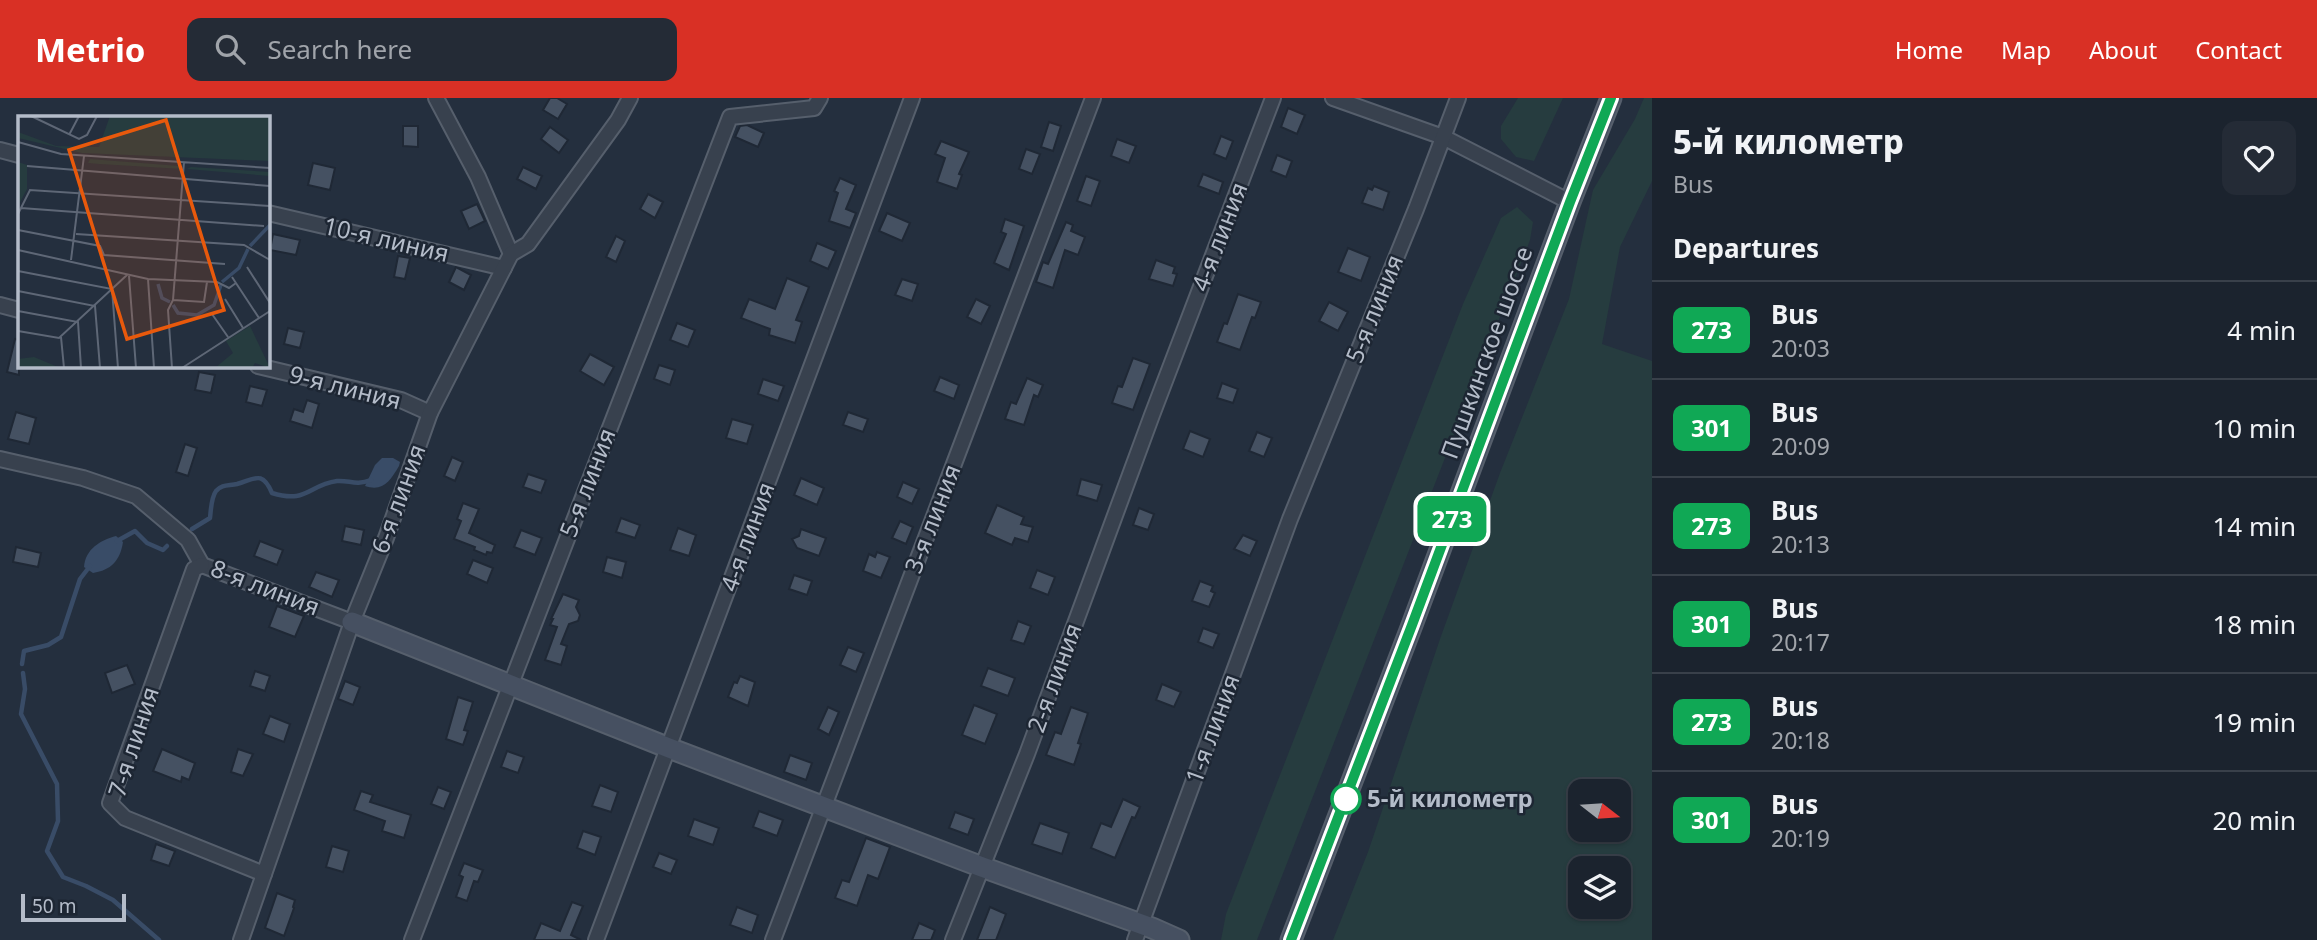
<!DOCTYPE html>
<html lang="en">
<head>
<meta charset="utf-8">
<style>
  :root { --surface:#1b232e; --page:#242b36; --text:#f1f3f6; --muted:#a0a4aa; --line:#39404a; --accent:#d93025 }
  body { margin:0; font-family:"Noto Sans",sans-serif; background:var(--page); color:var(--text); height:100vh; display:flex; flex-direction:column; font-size:26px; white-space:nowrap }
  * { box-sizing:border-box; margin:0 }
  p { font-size:23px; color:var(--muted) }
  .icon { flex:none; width:38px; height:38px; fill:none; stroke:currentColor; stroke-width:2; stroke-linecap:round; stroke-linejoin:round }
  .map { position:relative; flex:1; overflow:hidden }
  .panel { display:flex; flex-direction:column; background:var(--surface); width:665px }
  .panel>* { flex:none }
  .badge { padding:0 14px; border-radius:10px; font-size:24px; line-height:46px }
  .needle { width:46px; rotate:107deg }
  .controls { position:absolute; left:1568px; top:681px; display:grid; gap:14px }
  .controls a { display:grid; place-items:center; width:63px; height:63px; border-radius:14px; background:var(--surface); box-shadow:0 2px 5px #0004,0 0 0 2px var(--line); font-size:35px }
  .scale { position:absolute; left:21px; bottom:18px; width:105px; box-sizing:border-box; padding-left:7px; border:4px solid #b4bcc9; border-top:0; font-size:19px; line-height:24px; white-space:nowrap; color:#b4bcc9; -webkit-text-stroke:5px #1d2633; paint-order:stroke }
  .map>.badge { position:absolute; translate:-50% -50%; box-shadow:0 0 0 4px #fff }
  h2 { padding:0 21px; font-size:26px; line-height:63px }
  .round { display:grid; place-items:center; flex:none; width:74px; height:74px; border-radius:14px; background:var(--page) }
  .head { display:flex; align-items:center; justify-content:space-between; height:119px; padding:0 21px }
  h1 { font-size:33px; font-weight:800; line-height:52px }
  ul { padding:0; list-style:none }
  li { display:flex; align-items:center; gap:21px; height:98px; padding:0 21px; border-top:2px solid var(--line) }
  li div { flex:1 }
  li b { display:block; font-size:26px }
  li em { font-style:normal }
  li .badge { min-width:77px; font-weight:700; text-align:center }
  header { display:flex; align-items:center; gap:42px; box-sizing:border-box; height:98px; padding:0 35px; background:var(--accent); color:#fff }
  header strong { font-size:33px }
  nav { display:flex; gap:38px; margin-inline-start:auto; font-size:24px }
  .search { width:490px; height:63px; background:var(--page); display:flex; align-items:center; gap:18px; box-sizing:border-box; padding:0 24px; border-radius:14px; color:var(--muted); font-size:26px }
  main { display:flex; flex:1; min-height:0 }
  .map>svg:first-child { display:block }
  .green { fill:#263c3f; fill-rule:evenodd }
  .water { fill:#394c67 }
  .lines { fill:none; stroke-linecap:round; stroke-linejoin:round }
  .stream { stroke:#394c67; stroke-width:4.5 }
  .building { fill:#455162; stroke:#1f2835; stroke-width:2 }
  .street-casing { stroke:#565f6c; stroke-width:18 }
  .secondary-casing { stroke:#565f6c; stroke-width:23 }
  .street { stroke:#38414e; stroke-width:14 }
  .secondary { stroke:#465061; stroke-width:19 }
  .line-casing { stroke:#fff; stroke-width:16 }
  .line { stroke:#10a855; stroke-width:10 }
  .stop-dot { fill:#fff; stroke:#10a855; stroke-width:3.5 }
  .labels { text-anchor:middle; stroke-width:5; stroke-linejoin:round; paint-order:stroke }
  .street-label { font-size:24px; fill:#b4bcc9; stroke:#1d2633 }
  .stop-label { font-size:24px; font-weight:bold; fill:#b4bcc9; stroke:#1d2633; text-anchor:start }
  .inset-river { fill:none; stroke:#394c67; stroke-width:3.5 }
  .inset-road { fill:none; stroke:#5e6776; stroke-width:2 }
  .view { fill:#e8590c; fill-opacity:0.15; stroke:#e8590c; stroke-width:3.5 }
  .inset-edge { fill:none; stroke:#b4bcc9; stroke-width:3.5 }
</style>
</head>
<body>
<header>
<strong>Metrio</strong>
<div class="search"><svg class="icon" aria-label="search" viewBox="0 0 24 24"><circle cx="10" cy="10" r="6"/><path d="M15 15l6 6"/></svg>Search here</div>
<nav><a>Home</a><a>Map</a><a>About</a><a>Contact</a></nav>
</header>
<main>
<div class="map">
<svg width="1652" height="842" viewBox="0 0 1652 842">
  <rect width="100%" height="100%" fill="#242f3e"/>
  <g class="green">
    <polygon points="1518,0 1563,0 1534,63 1516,59 1501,41 1501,28"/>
    <path d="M1644 0H1652V83L1620 149 1602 246 1652 263V842H1333L1368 754 1440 541 1500 375 1569 201 1593 92 1635 21ZM1580 693H1619V732H1580ZM1580 770H1619V808H1580Z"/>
    <polygon points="1517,109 1533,124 1530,142 1257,842 1221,842 1226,816 1463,206 1501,120"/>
  </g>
  <g class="water">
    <path d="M382 360H393L400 364 399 368C390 383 383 394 365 388L375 367Z"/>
    <path d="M116 438 123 444C120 463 111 472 93 475L84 469C85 451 101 442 116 438Z"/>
  </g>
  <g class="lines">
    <g class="stream">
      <path d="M192 431 210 420C211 412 211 400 216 393 222 386 229 388 237 386 255 381 262 372 272 395 307 406 308 387 337 383 350 382 355 388 371 382"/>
      <polyline points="117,443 135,433 147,445 163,452 167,448"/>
      <polyline points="22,566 24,553 48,547 61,539 80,481 90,468"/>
      <polyline points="23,575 25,591 21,616 57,686 58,723 47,753 63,779 86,788 113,802 159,842"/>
    </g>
  </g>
  <g class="building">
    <polygon points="550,0 557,0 567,6 558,21 543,12"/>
    <polygon points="1288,10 1305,17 1297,36 1281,29"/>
    <polygon points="1049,24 1061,28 1053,53 1041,49"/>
    <polygon points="747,27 764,35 758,49 735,39 740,28"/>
    <polygon points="403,28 418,28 418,49 403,48"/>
    <polygon points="550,29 568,42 559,55 541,41"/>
    <polygon points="1221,38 1233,43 1226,61 1214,56"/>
    <polygon points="1117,41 1136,48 1129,65 1111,58"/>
    <polygon points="941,43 969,54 959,76 962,77 957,91 937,84 945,60 935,56"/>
    <polygon points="1026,51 1040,56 1032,76 1019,71"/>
    <polygon points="1277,57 1292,63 1286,79 1271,73"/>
    <polygon points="313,65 335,70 330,92 308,87"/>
    <polygon points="523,69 542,78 536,91 517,81"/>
    <polygon points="1203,76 1223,84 1219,96 1198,88"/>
    <polygon points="1086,78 1100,83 1091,108 1077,103"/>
    <polygon points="840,80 856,87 846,111 856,115 850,130 829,123 838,95 834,93"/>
    <polygon points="1374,88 1389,94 1383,112 1362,105 1368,90 1372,92"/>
    <polygon points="648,96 663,104 655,120 640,111"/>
    <polygon points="477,106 485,123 469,131 461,113"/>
    <polygon points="887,115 910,125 902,143 879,133"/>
    <polygon points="1005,121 1024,128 1009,172 994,165 1006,136 1001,134"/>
    <polygon points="1066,124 1073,127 1071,133 1085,139 1078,157 1065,152 1053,190 1036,184 1043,164 1048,166"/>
    <polygon points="273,136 300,142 296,157 270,152"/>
    <polygon points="616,138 625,143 616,164 606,159"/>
    <polygon points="817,145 836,153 828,171 810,163"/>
    <polygon points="1348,150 1370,159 1361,183 1338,174"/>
    <polygon points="398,158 410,160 405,181 394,179"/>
    <polygon points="1156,162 1175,169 1173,175 1177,176 1173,188 1149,181"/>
    <polygon points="456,169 471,177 464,192 449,184"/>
    <polygon points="787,180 809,189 796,222 802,224 795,245 769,237 770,231 741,220 749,201 775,211"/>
    <polygon points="902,181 918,186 912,203 895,197"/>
    <polygon points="1238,196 1261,204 1255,220 1252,219 1240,252 1217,244 1224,225 1227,226"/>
    <polygon points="976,201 990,208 981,226 967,219"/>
    <polygon points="1329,204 1348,214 1338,233 1319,223"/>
    <polygon points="677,225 695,232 688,249 670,242"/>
    <polygon points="288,230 304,234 300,250 284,246"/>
    <polygon points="15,241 19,242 19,277 7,274"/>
    <polygon points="590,256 614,269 604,287 580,273"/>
    <polygon points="1133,260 1150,266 1133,312 1112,305 1118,288 1122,289"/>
    <polygon points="659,267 675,272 670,287 654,281"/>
    <polygon points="199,274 215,277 211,295 195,292"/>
    <polygon points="940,279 959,287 954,301 934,293"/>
    <polygon points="1027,280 1043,287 1038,299 1034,297 1024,327 1005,321 1011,304 1016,306"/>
    <polygon points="763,281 784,288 778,303 758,296"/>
    <polygon points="1222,285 1238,291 1233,305 1217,300"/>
    <polygon points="250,288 267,292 262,308 246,304"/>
    <polygon points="307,302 319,306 312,330 290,323 294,311 303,314"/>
    <polygon points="16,314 36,320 29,346 8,341"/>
    <polygon points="848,314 868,321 863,334 843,327"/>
    <polygon points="732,321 753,327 747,346 726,340"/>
    <polygon points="1190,333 1210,341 1203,359 1183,351"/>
    <polygon points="1257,334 1272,340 1264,359 1249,353"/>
    <polygon points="185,346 197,350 188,378 176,374"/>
    <polygon points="452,359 463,364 455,383 444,378"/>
    <polygon points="528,376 546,382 541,395 523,389"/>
    <polygon points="801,380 824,390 817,407 794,397"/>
    <polygon points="1081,381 1102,387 1097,403 1077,397"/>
    <polygon points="903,384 919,391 912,406 897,399"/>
    <polygon points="463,405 479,411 469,435 495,447 492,455 487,454 486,457 474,452 475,449 454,441 461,423 457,421"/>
    <polygon points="997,407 1024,419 1021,426 1033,429 1028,444 1015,440 1012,447 985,435"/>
    <polygon points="1139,410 1154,416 1148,432 1133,427"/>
    <polygon points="621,420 640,427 635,440 616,434"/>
    <polygon points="900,423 913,429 906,446 892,440"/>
    <polygon points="345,428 364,432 361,447 342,443"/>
    <polygon points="678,430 696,437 689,458 670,452"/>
    <polygon points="801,431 826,440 819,458 797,450 792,441 799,438"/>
    <polygon points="521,432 542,440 535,457 514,449"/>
    <polygon points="1243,437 1257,443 1250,458 1234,451"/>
    <polygon points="260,443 283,452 277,467 254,458"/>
    <polygon points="16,449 41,455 38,469 13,464"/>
    <polygon points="877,454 890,459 881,480 863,473 869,456 875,459"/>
    <polygon points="607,459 626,464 622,480 603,474"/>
    <polygon points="473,462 493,470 487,485 467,476"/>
    <polygon points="1037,472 1055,479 1048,497 1030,490"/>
    <polygon points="316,474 339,482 332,499 309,489"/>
    <polygon points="794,477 812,483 807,497 789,491"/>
    <polygon points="1200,483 1213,488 1211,493 1215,495 1209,509 1192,503"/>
    <polygon points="563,496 579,502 576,509 580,517 578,523 569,526 561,546 567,548 561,567 545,562 557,529 550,527 553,521 551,521"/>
    <polygon points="277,508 304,518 295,539 269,529"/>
    <polygon points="1018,523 1031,528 1024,546 1011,542"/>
    <polygon points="1203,530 1219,536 1213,550 1198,544"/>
    <polygon points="848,549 864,555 856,574 840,567"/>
    <polygon points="127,567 135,586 112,595 105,575"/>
    <polygon points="988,570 1015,580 1008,598 981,588"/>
    <polygon points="255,573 270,578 265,593 250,588"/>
    <polygon points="740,578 755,584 748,608 728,599 734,584 737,585"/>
    <polygon points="345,583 360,589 353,607 338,601"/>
    <polygon points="1162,586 1181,594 1174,609 1156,602"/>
    <polygon points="458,599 473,604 464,632 468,633 463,647 446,641"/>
    <polygon points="974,607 997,616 985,646 962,637"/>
    <polygon points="828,609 839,614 829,637 818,631"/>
    <polygon points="1071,609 1088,615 1078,645 1081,646 1074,667 1046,657 1055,634 1061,636"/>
    <polygon points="270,618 290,626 284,644 263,636"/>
    <polygon points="162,651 195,665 189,682 182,679 181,684 153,673"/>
    <polygon points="238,651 253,656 243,678 231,674"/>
    <polygon points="507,653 524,659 518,675 501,669"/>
    <polygon points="790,657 812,665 806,682 784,674"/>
    <polygon points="600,687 618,694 611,714 592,708"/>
    <polygon points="438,689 451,694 444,711 431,706"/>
    <polygon points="361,693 373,697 370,704 411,717 404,740 382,733 385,723 354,712"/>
    <polygon points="1123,701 1140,709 1135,720 1132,719 1115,760 1091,750 1101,725 1111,729"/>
    <polygon points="759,713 783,722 777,738 753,729"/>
    <polygon points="955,714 974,721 968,737 949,730"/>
    <polygon points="694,721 719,730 713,747 688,738"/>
    <polygon points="1040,725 1069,735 1062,756 1032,746"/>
    <polygon points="583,733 601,739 595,757 577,750"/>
    <polygon points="866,740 890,749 878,781 868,777 857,808 835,800 842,782 849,784"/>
    <polygon points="156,746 175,753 169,768 151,762"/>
    <polygon points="332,748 349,753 343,774 326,769"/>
    <polygon points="659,755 677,762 671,776 653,769"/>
    <polygon points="464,765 483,772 478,784 474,783 467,803 456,799 463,779 459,777"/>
    <polygon points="277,795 295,802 293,809 294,810 284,838 265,830"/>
    <polygon points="572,804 583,808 571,837 581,842 534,842 541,825 560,833"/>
    <polygon points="737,809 758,817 752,835 730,827"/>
    <polygon points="990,809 1006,816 996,842 977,842"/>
    <polygon points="919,825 935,832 931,842 912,842"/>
  </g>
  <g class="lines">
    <defs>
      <g id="street">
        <polyline points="436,0 478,79 511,156"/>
        <polyline points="1333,0 1443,39 1570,104"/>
        <polyline points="0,52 19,57"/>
        <polyline points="268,115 504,170"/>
        <polyline points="0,207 19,212"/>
        <polyline points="258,268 401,302 430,315"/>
        <polyline points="0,361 83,380 136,398 188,442 202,467 352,524"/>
        <polyline points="202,467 194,471 110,705 125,720 264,776"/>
        <polyline points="241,842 352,524 386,440 430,315 511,156 528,146 618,22 630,0"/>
        <polyline points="412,842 730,19 814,10 820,0"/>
        <polyline points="596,842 912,0"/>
        <polyline points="773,842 1093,0"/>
        <polyline points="953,842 1027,656 1152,317 1273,0"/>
        <polyline points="1135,842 1290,421 1416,111 1458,0"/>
      </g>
      <g id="secondary">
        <polyline points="352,524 669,650 982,769 1152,830 1179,842"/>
        <polyline points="1291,842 1412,527 1570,104 1611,0"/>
      </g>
    </defs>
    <use href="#street" class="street-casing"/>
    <use href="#secondary" class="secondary-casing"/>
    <use href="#street" class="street"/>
    <use href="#secondary" class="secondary"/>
  </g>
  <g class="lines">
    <defs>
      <polyline id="line" points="1291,842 1412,527 1570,104 1611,0"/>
    </defs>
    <use href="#line" class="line-casing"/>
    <use href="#line" class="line"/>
  </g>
  <circle class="stop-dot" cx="1346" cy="701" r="14"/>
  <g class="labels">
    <g class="street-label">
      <text transform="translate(1220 139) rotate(-69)" y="8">4-я линия</text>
      <text transform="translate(386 142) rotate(13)" y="8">10-я линия</text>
      <text transform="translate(1375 211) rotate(-68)" y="8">5-я линия</text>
      <text transform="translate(1487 255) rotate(-70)" y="8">Пушкинское шоссе</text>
      <text transform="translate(345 290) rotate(14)" y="8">9-я линия</text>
      <text transform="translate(588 385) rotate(-69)" y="8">5-я линия</text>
      <text transform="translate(399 401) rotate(-70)" y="8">6-я линия</text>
      <text transform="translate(933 421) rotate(-69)" y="8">3-я линия</text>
      <text transform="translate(748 439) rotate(-70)" y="8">4-я линия</text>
      <text transform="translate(265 490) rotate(21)" y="8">8-я линия</text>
      <text transform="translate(1055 580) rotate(-70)" y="8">2-я линия</text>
      <text transform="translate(1213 631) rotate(-70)" y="8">1-я линия</text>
      <text transform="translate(134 644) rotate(-72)" y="8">7-я линия</text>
    </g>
    <g class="stop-label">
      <text x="1367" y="709">5-й километр</text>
    </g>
  </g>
  <g transform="translate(18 18)">
    <rect width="252" height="252" fill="#242f3e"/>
    <path d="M92 0H252V45L64 37 0 22V16L38 30 81 31ZM72 43 162 50 164 53 81 48 70 47ZM0 46 9 49V73L0 90ZM173 51 252 56V60L169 53ZM232 210 252 252 237 247 234 252H242H197L215 237 208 225ZM16 241 40 251V252H0V243Z" fill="#263c3f"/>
    <path class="inset-river" d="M232 130 252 109M204 166 221 152 230 133M140 168 144 182 152 186M155 189 160 197 179 199 196 189 203 169"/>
    <path class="inset-road" d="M13 0 61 23 69 19 79 0M51 19 61 0M0 26 43 38 252 52M9 50 252 70M3 92 246 110M0 98 12 74 252 90M0 114 82 130 86 139 207 148M58 118 226 129 252 144M0 134 130 163 199 166 211 172 218 167M53 144 66 40M229 151 252 187M0 155 94 173 100 252M111 160 118 252M214 161 241 202M130 163 136 252M0 175 77 190 82 252M207 183 225 212M155 184 186 186 189 166M0 195 60 206 63 252M194 198 210 221M0 215 41 222 109 159M43 221 46 252M154 252 150 194 155 184 166 46M164 252 252 195"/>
    <path class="view" d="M148 4 206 194 109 223 51 34Z"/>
    <rect width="252" height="252" class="inset-edge"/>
  </g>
</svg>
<div class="controls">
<a><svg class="needle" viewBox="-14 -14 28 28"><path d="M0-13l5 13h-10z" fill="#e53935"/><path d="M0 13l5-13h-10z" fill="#a0a4aa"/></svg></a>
<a><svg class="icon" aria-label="layers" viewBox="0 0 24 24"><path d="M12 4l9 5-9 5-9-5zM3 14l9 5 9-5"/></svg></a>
</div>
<div class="scale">50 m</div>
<b class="badge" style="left:1452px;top:421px;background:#10a855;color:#fff">273</b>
</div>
<section class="panel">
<div class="head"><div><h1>5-й километр</h1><p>Bus</p></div><a class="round"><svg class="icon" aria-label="heart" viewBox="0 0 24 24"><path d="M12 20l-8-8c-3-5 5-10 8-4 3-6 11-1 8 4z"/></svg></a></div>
<h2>Departures</h2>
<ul>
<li><span class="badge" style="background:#10a855;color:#fff">273</span><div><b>Bus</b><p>20:03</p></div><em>4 min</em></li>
<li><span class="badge" style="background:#10a855;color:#fff">301</span><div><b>Bus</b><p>20:09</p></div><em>10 min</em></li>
<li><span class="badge" style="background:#10a855;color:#fff">273</span><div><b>Bus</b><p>20:13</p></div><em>14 min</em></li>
<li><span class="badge" style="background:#10a855;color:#fff">301</span><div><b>Bus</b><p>20:17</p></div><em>18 min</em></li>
<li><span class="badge" style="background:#10a855;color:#fff">273</span><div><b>Bus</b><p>20:18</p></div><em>19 min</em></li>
<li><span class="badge" style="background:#10a855;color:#fff">301</span><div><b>Bus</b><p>20:19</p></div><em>20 min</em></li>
</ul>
</section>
</main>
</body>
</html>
